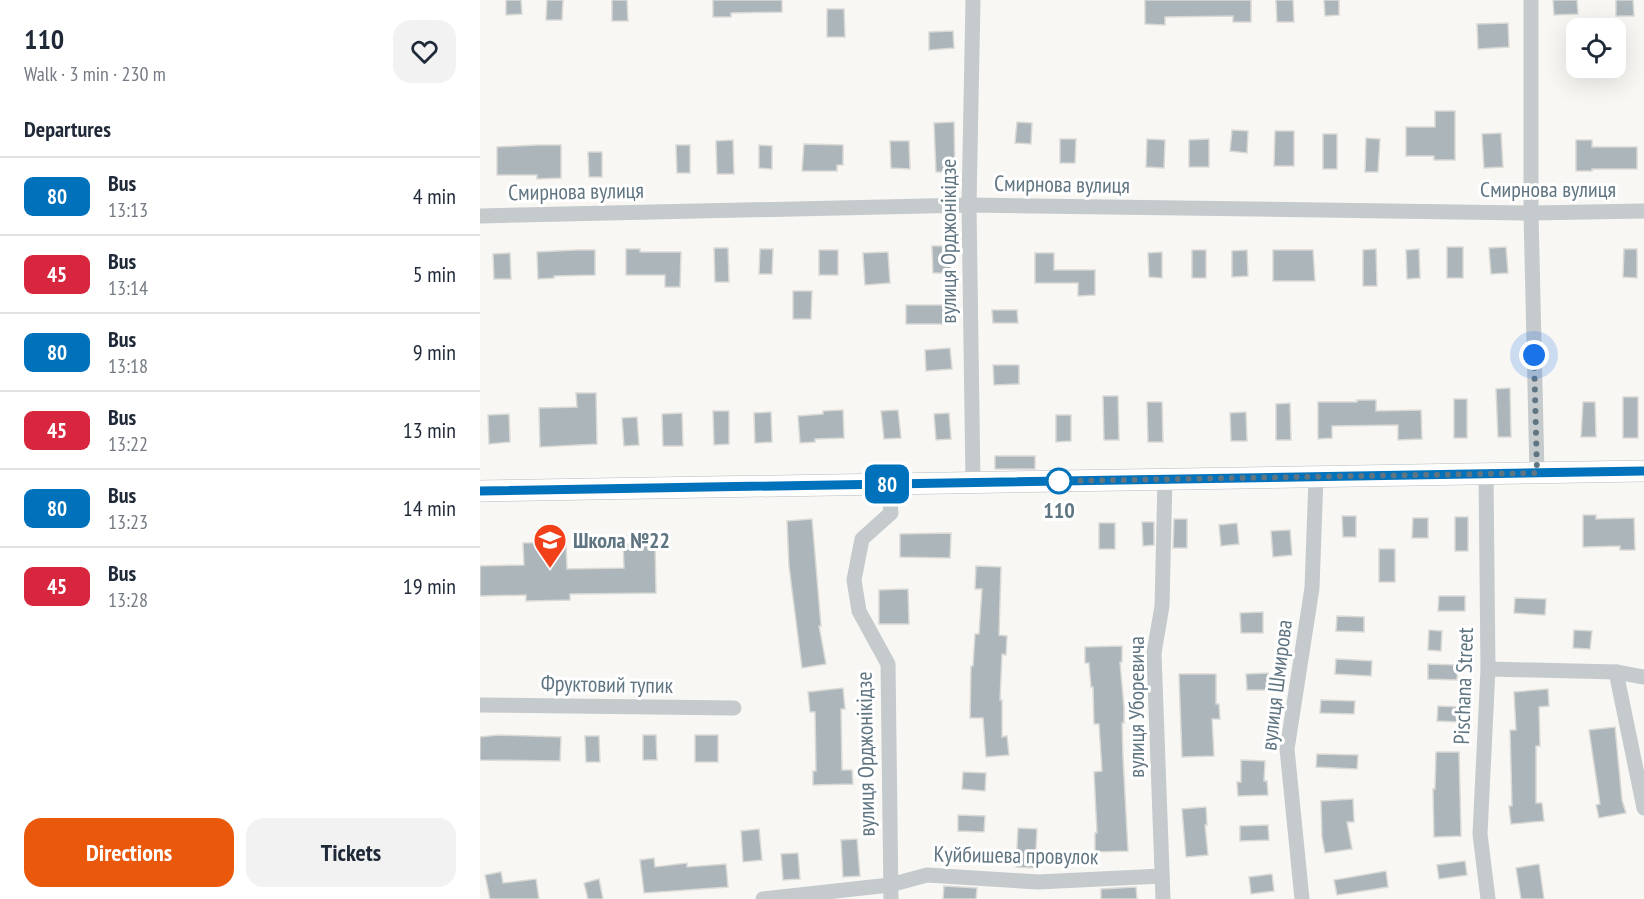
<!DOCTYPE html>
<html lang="en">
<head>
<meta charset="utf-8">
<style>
  :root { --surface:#fff; --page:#f2f2f3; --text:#1f2937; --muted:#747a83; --line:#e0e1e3; --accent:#ea580c }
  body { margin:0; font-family:"PT Sans Narrow",sans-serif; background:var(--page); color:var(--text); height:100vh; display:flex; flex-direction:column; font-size:22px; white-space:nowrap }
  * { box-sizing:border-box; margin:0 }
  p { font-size:20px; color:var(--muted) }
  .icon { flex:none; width:33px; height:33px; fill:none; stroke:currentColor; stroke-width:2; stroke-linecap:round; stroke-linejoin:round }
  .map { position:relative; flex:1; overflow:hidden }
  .side { display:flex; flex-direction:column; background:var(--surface); width:480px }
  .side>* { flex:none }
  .badge { padding:0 12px; border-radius:9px; font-size:21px; line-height:39px }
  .controls { position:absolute; left:1086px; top:18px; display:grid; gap:12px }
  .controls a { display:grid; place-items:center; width:60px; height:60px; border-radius:12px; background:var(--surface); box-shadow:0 6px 24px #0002; font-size:30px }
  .you { position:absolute; width:30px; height:30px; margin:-15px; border:4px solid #fff; border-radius:50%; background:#1a73e8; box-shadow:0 0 0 9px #1a73e833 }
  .map>.badge { position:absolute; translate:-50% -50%; box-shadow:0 0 0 3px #fff }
  h2 { padding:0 24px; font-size:22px; line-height:54px }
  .round { display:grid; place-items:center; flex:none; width:63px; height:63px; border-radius:18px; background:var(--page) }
  .overview { display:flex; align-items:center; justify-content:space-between; height:102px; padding:0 24px }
  h1 { font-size:28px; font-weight:700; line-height:45px }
  .cta { display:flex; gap:12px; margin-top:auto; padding:12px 24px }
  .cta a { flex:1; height:69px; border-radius:18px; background:var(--accent); color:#fff; font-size:24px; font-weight:700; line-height:69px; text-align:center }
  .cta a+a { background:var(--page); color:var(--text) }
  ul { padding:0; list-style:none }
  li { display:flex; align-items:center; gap:18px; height:78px; padding:0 24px; border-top:2px solid var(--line) }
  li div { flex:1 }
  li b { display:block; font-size:22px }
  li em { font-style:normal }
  li .badge { min-width:66px; font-weight:700; text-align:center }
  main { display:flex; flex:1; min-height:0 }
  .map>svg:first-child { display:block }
  .building { fill:#abb5ba; stroke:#d9d9d6; stroke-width:1.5 }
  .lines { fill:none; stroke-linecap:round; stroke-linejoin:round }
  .secondary-casing { stroke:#b7bdc1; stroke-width:22 }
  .street { stroke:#c5cacd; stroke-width:15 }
  .secondary { stroke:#fff; stroke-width:21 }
  .line-casing { stroke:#fff; stroke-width:14 }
  .line { stroke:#0072bc; stroke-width:9 }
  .walk { stroke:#607582; stroke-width:6; stroke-dasharray:0 10.8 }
  .stop-dot { fill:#fff; stroke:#0072bc; stroke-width:3 }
  .labels { text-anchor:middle; stroke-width:6; stroke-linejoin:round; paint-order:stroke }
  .street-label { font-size:22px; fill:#607582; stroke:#fff }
  .stop-label { font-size:22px; font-weight:bold; fill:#607582; stroke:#fff }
  .poi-label { font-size:22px; font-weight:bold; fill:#607582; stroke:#fff; text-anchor:start }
</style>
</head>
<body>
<main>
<section class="side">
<div class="overview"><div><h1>110</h1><p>Walk · 3 min · 230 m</p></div><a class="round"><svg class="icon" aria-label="heart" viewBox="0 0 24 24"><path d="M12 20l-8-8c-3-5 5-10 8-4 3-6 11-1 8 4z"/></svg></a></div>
<h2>Departures</h2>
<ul>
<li><span class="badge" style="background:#0072bc;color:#fff">80</span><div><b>Bus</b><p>13:13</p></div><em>4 min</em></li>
<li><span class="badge" style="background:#d7263d;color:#fff">45</span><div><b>Bus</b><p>13:14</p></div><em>5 min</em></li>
<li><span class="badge" style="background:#0072bc;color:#fff">80</span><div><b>Bus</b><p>13:18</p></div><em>9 min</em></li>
<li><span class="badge" style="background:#d7263d;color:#fff">45</span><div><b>Bus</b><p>13:22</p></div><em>13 min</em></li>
<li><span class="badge" style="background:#0072bc;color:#fff">80</span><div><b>Bus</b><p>13:23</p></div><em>14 min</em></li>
<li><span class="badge" style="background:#d7263d;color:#fff">45</span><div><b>Bus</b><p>13:28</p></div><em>19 min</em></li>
</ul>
<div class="cta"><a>Directions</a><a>Tickets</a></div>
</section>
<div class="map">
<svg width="1164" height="899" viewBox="0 0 1164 899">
  <rect width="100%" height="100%" fill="#f8f7f4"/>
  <g class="building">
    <polygon points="26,0 41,0 42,14 26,15"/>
    <polygon points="67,0 83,0 82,20 66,20"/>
    <polygon points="132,0 147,0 148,21 132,21"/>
    <polygon points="233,0 302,0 302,12 251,13 251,17 233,17"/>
    <polygon points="665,0 771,0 771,22 753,22 753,16 685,17 685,25 665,24"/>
    <polygon points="796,0 813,0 814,22 797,22"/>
    <polygon points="844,0 859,0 859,15 845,16"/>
    <polygon points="1073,0 1097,0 1098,14 1074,15"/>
    <polygon points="1136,0 1153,0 1154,16 1136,16"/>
    <polygon points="347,9 364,9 365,37 347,37"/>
    <polygon points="1028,23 1029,47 998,49 997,24"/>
    <polygon points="473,31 474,48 449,50 449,32"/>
    <polygon points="955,111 975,111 975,160 954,160 954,156 926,156 926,127 955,127"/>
    <polygon points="474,122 475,172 456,172 454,123"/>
    <polygon points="537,122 552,123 551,144 535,143"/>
    <polygon points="752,130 768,131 767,153 750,151"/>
    <polygon points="795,131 814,131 814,166 794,166"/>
    <polygon points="1021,133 1023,167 1004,168 1002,134"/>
    <rect x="843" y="134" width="14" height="35"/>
    <polygon points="886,138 900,139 898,172 885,172"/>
    <polygon points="580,139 596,139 595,163 580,163"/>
    <polygon points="667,139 685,140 684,168 666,167"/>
    <polygon points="729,139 729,167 709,167 709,140"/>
    <polygon points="253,140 254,174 237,174 236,141"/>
    <polygon points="1096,140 1112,140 1112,147 1157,147 1157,169 1112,169 1112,171 1096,171"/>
    <polygon points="410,141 429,141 430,169 411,168"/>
    <polygon points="324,144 363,145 363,165 357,165 357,171 322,171"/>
    <polygon points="57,145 81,145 81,178 57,179 57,175 17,175 17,147"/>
    <polygon points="196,145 210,145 210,173 197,173"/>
    <polygon points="279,145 292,146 292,169 279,168"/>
    <polygon points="108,152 122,152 122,177 109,177"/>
    <polygon points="452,246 470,246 471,273 453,273"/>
    <rect x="967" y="247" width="16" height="31"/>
    <polygon points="1026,247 1028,273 1011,274 1009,248"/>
    <polygon points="234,248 248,248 249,282 235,282"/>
    <polygon points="146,249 160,249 160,252 201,252 200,287 185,287 185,275 146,275"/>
    <polygon points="280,249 293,249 292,274 279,274"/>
    <polygon points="896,249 897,286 883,286 883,250"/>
    <polygon points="939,249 940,278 927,279 926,250"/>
    <polygon points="1144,249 1157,249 1157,278 1143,277"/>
    <polygon points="97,250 115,250 115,275 74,276 74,278 58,279 57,252"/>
    <rect x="339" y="250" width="19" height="25"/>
    <rect x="712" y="250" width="14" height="28"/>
    <polygon points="767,250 768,276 752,277 752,251"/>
    <polygon points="793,250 833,250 835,281 793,281"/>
    <polygon points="408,252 410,283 385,285 383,253"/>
    <polygon points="682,252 682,278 669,277 668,253"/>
    <polygon points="30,253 31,279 14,279 13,254"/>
    <polygon points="555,253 574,253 574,270 615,270 615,295 598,296 598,283 555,283"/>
    <polygon points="313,291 332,291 331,319 313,319"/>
    <polygon points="426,305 470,305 471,324 426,324"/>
    <polygon points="512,310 537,310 538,323 513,323"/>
    <polygon points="470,348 472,369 446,371 445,350"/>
    <polygon points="513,365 539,365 539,384 514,385"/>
    <polygon points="1030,388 1031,437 1018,437 1016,389"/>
    <polygon points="96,393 116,393 117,444 60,447 59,408 97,407"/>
    <polygon points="623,396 638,396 639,440 624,440"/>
    <rect x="1143" y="397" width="15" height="41"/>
    <rect x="974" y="399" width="13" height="39"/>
    <polygon points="877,400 896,400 896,411 941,410 942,439 918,440 918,425 852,426 852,438 838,439 838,402 877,402"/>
    <polygon points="667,402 682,402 683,442 668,442"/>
    <polygon points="1103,402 1115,402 1116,437 1101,437"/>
    <polygon points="810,403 811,440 796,440 796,404"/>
    <polygon points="363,410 364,438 335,439 335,442 320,443 318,416 343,414 343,411"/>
    <polygon points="418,410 421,438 404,439 401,411"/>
    <polygon points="233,411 249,411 249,444 234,445"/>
    <polygon points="291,412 292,442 275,443 274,413"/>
    <polygon points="766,412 767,441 751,441 750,413"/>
    <polygon points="202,413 203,446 183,446 182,414"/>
    <polygon points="469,413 471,439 456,440 454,414"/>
    <polygon points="29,414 30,442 9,444 8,415"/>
    <polygon points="576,415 591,415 591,441 576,442"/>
    <polygon points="157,417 159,445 144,446 142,418"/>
    <rect x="515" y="456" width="40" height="13"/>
    <polygon points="1103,515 1116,515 1116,519 1154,518 1155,550 1140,550 1140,546 1103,547"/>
    <polygon points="862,516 876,516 876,537 863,537"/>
    <rect x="975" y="517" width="13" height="34"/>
    <polygon points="933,518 948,518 948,538 932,538"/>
    <polygon points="332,519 341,626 339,626 346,664 322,668 309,566 307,521"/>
    <polygon points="694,519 707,519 707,548 693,548"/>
    <polygon points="662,522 674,522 674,545 663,546"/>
    <rect x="619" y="523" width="16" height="26"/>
    <polygon points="757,523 759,544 741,546 739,525"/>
    <polygon points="810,530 812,555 793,557 791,531"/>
    <polygon points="471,533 470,558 420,557 420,534"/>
    <polygon points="86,542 87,569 144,568 143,544 175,543 176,593 90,594 90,600 46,601 46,595 0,596 0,566 44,565 43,543"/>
    <rect x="899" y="549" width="16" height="33"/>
    <polygon points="496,566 521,567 519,635 527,636 526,655 522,654 520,700 522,700 522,737 527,736 529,755 506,757 503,718 490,718 491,666 493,666 495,634 499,634 502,589 495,589"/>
    <polygon points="428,589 429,624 399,624 399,590"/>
    <polygon points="959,596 985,596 985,611 958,611"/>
    <polygon points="1035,598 1066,599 1065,615 1034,613"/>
    <polygon points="783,612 783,633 761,633 760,613"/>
    <polygon points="857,616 884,617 884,632 856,631"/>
    <polygon points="949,630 962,631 961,651 948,650"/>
    <polygon points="1094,630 1112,631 1110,649 1093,648"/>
    <polygon points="642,646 642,662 640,662 644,708 644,723 642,723 643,758 648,851 615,852 615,833 617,833 614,772 622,771 619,724 614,724 613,687 611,687 609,663 605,663 605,647"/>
    <polygon points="856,659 892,661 891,676 855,674"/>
    <polygon points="948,664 978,665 977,680 948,679"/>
    <polygon points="788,673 788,690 767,690 766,674"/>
    <polygon points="699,674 736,674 736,704 739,704 740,719 732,719 734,756 702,757"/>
    <polygon points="363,688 365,709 361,709 362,770 372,770 373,784 333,785 333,771 336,771 335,712 330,712 328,692"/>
    <polygon points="1068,689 1069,706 1059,707 1060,746 1056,746 1056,803 1062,803 1064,821 1031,824 1029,806 1032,806 1030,730 1036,730 1034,692"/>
    <polygon points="841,700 875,701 874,714 840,713"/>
    <polygon points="958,706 980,707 980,722 957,721"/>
    <polygon points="1135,727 1142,800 1146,813 1119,818 1116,805 1120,804 1109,730"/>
    <polygon points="18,735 81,737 80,761 0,760 0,737"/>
    <polygon points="163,735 176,735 177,760 163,760"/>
    <rect x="215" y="735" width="23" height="27"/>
    <polygon points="105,736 119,736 120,762 106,762"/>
    <polygon points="956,752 979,752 981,836 954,837 953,789 955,789"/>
    <polygon points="837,754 878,755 877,769 836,767"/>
    <polygon points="761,760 785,761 784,781 787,781 788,795 758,796 757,782 761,782"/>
    <polygon points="483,772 506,773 505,791 482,789"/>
    <polygon points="873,799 874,822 867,822 872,849 845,853 842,837 841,801"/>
    <polygon points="726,807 727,825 725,825 728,855 706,857 702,809"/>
    <polygon points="478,815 505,816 504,832 478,831"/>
    <polygon points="788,825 789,840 760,841 760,826"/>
    <polygon points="538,828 557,829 555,868 536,867"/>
    <polygon points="279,829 282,860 263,862 261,831"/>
    <polygon points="377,839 380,876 363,877 361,840"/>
    <polygon points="318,853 320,879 303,880 301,854"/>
    <polygon points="174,858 175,867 207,863 207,867 246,864 248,887 164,893 160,860"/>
    <polygon points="985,861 987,875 959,879 957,865"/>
    <polygon points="1059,864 1064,899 1041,899 1036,868"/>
    <polygon points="906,871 908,887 857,895 854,880"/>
    <polygon points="21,872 23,883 56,879 59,899 10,899 5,875"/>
    <polygon points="792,874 794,891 771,894 769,877"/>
    <polygon points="119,879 123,899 108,899 104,883"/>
    <polygon points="464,886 497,888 496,899 463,899"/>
    <polygon points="656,887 657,899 621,899 621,889"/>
  </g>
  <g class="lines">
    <defs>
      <polyline id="secondary" points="0,491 1164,471"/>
    </defs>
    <use href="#secondary" class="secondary-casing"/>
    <g class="street">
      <polyline points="493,0 489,205 493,483"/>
      <polyline points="1051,0 1051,213 1057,473"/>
      <polyline points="0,216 489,205 1051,213 1164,211"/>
      <polyline points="1006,474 1008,669 1000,834 1008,899"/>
      <polyline points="408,484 411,513 382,539 374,580 379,611 408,664 411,899"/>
      <polyline points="1008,669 1136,672 1164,677"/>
      <polyline points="1136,672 1164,808"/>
      <polyline points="0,705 254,708"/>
      <polyline points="283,899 410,885 447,875 558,882 682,876"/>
      <polyline points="683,899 674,653 682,606 685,479"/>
      <polyline points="822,899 807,749 832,588 836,477"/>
    </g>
    <use href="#secondary" class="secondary"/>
  </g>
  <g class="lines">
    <defs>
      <polyline id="line" points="0,491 1164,471"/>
    </defs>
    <use href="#line" class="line-casing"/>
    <use href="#line" class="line"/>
    <polyline class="walk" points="579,481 1057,473 1054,355"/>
  </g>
  <defs>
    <symbol id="school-pin" viewBox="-11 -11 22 30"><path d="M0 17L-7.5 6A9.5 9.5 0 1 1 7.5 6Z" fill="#f2411a" stroke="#fff"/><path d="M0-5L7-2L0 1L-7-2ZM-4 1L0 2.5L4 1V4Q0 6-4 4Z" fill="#fff"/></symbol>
  </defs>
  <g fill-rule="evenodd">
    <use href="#school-pin" x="51" y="521" width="38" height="52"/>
  </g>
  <circle class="stop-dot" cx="579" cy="481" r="12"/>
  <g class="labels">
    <g class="street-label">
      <text transform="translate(582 184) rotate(1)" y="8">Смирнова вулиця</text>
      <text x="1068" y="197">Смирнова вулиця</text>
      <text transform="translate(96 191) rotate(-1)" y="8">Смирнова вулиця</text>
      <text transform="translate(468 241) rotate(-90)" y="8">вулиця Орджонікідзе</text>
      <text transform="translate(127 684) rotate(1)" y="8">Фруктовий тупик</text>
      <text transform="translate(796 685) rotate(-83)" y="8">вулиця Шмирова</text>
      <text transform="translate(983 686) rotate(-88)" y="8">Pischana Street</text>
      <text transform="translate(656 707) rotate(-90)" y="8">вулиця Уборевича</text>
      <text transform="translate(385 754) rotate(-91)" y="8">вулиця Орджонікідзе</text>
      <text transform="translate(536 855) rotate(1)" y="8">Куйбишева провулок</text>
    </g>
    <g class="stop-label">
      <text x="579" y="518">110</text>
    </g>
    <g class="poi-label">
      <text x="93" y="548">Школа №22</text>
    </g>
  </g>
</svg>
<div class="controls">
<a><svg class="icon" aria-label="locate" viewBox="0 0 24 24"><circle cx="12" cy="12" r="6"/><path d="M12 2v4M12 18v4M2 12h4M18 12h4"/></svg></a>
</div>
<div class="you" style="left:1054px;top:355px"></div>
<b class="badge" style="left:407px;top:484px;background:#0072bc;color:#fff">80</b>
</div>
</main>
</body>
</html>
